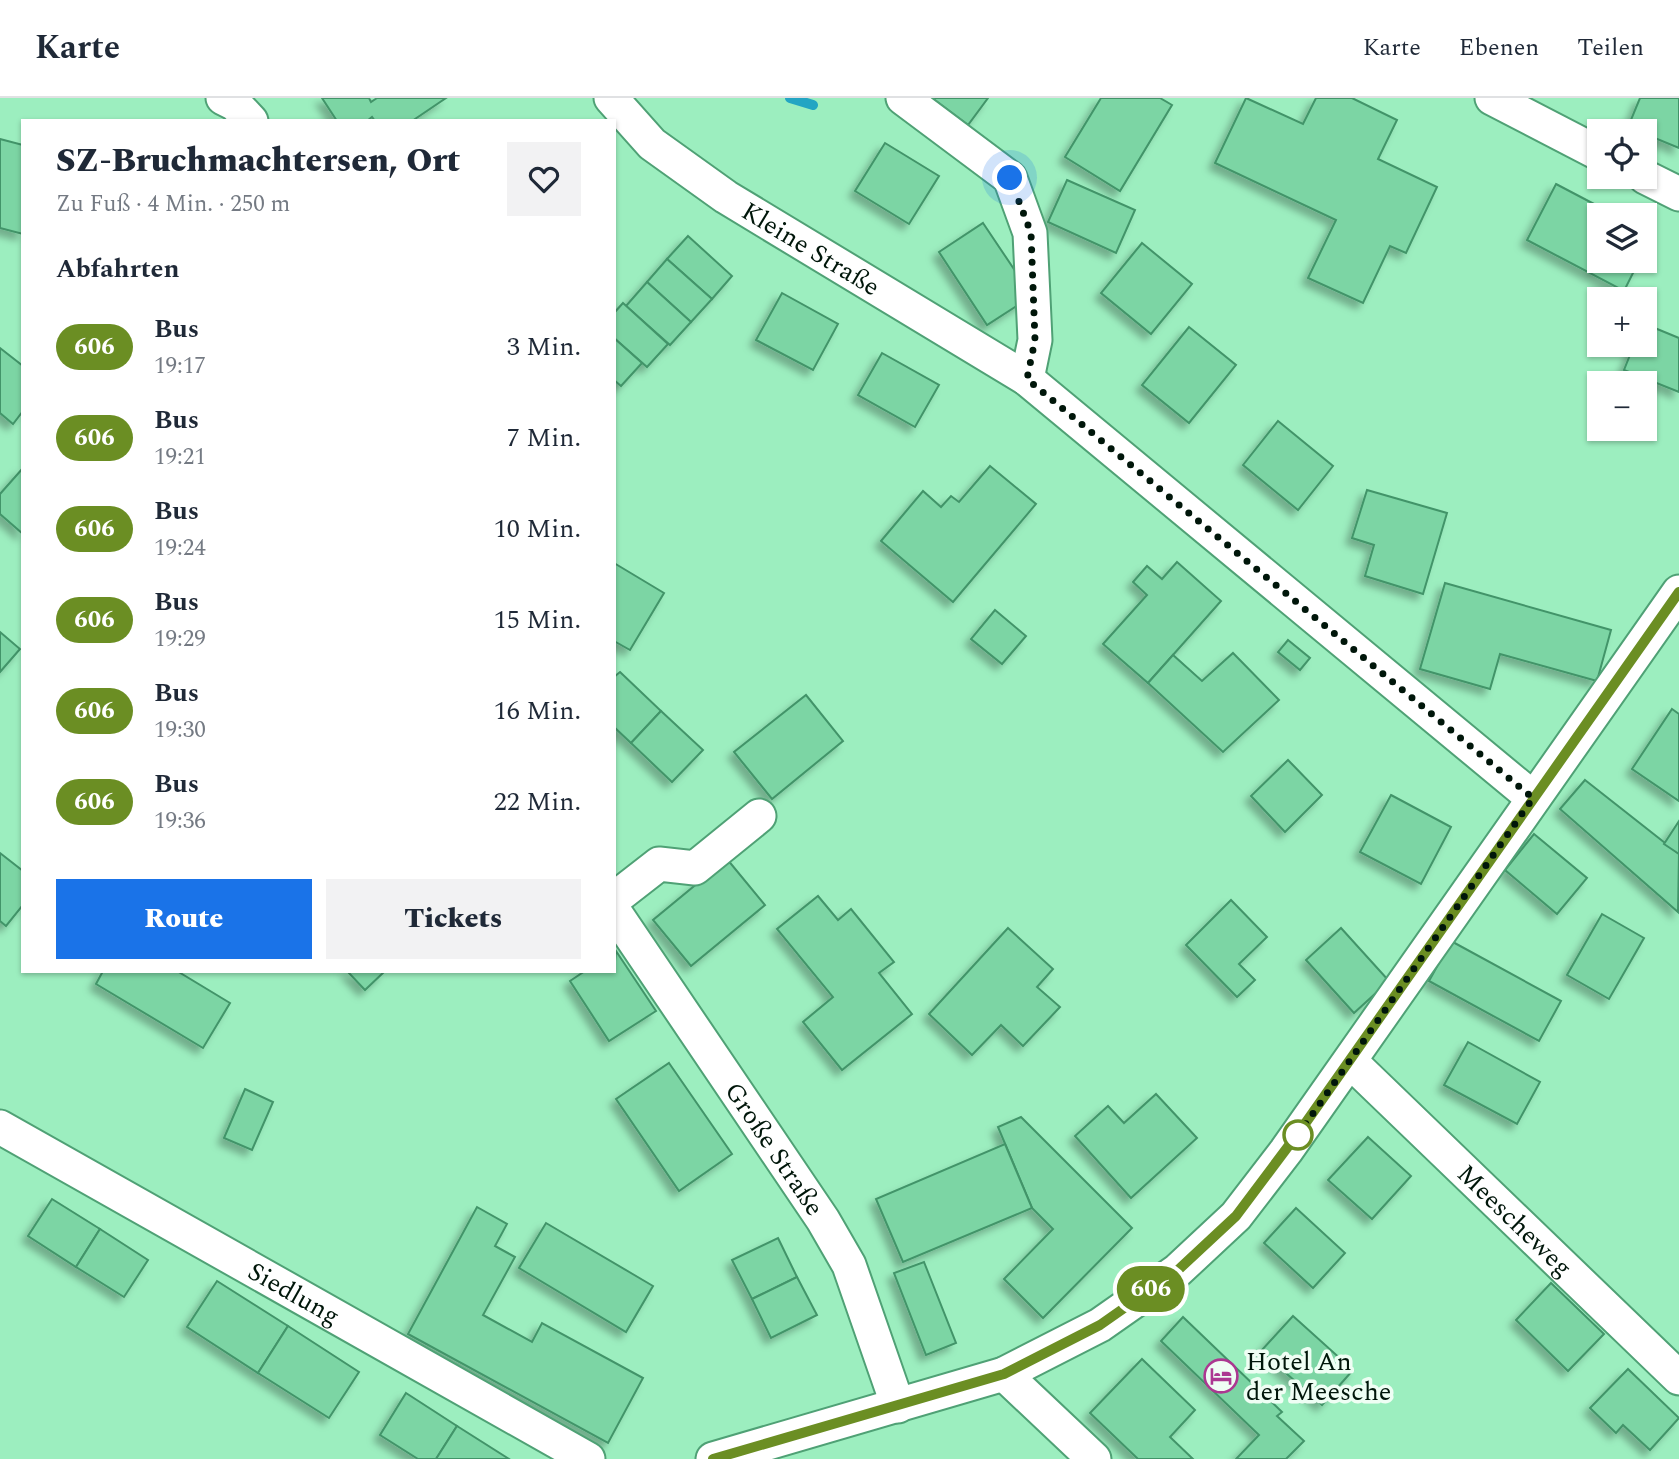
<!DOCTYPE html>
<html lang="de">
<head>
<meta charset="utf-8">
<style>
  :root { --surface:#fff; --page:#f2f2f3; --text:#1f2937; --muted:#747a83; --line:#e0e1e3; --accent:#1a73e8 }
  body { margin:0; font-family:Spectral,serif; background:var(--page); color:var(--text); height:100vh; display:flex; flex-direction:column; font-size:26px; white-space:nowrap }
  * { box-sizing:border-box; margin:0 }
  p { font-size:23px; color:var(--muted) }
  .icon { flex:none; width:38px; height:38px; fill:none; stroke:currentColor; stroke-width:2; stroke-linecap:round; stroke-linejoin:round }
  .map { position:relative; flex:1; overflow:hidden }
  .panel { position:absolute; left:21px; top:21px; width:595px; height:854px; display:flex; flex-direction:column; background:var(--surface); border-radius:0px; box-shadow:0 2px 5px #0004 }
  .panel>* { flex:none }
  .badge { padding:0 14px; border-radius:23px; font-size:24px; line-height:46px }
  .fabs { position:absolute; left:1587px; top:21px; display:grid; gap:14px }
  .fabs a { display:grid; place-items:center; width:70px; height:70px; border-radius:0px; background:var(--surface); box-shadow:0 2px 5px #0004; font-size:35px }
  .you { position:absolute; width:35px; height:35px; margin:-18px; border:5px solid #fff; border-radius:50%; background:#1a73e8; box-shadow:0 0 0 10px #1a73e833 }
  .map>.badge { position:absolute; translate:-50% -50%; box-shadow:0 0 0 4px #fff }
  h2 { padding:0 35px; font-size:26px; line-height:63px }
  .round { display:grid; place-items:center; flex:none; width:74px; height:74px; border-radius:0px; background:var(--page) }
  .overview { display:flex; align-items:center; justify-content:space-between; height:119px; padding:0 35px }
  h1 { font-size:33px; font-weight:800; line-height:52px }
  .cta { display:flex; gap:14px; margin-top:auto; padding:14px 35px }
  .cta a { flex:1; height:80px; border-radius:0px; background:var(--accent); color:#fff; font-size:28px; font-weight:800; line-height:80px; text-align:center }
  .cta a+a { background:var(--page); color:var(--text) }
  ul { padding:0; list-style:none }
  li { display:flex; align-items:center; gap:21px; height:91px; padding:0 35px }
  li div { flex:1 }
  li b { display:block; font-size:26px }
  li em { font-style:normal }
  li .badge { min-width:77px; font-weight:700; text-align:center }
  header { display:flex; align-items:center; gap:42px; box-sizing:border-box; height:98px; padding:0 35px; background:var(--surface); border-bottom:2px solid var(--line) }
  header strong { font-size:33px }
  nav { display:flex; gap:38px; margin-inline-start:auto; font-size:24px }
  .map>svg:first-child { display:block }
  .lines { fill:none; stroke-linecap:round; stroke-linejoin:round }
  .stream { stroke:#23a5c3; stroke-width:10 }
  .building { fill:#7bd5a4; stroke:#429469; stroke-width:2; filter:url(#shadow) }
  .minor-casing { stroke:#4fa175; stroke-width:37 }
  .minor { stroke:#fff; stroke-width:33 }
  .line-casing { stroke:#fff; stroke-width:16 }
  .line { stroke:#6b8e23; stroke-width:10 }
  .walk { stroke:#00160a; stroke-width:7; stroke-dasharray:0 12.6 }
  .stop-dot { fill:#fff; stroke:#6b8e23; stroke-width:3.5 }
  .labels { text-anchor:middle; stroke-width:7; stroke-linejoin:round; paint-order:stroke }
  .street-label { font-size:26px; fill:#00160a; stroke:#effef4 }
  .poi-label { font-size:26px; fill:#00160a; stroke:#effef4; text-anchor:start }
</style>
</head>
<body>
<header>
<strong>Karte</strong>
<nav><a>Karte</a><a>Ebenen</a><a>Teilen</a></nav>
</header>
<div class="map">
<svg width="1679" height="1361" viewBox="0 0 1679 1361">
  <defs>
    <filter id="shadow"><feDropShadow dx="-6" dy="6" stdDeviation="3.5" flood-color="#0004"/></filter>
  </defs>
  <rect width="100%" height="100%" fill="#9ceebf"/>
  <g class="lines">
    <polyline class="stream" points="790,0 813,7"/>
  </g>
  <g class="building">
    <polygon points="322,0 369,0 371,4 377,0 446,0 412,23 375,23 372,19 367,23 337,23"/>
    <polygon points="932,0 988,0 968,27"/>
    <polygon points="1101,0 1160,0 1172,7 1120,93 1065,59"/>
    <polygon points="1246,0 1303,26 1316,0 1352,0 1397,22 1378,61 1437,89 1406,155 1390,148 1363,205 1308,180 1336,122 1215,65"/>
    <polygon points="1640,0 1679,0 1679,50 1628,29"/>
    <polygon points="0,41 23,47 23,136 0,130"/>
    <polygon points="885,45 939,78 909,126 855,93"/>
    <polygon points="1067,82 1135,112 1116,155 1048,124"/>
    <polygon points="1556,86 1615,117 1600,117 1600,163 1639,163 1624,193 1527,142"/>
    <polygon points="983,125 1032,198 987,227 939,154"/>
    <polygon points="688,138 732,178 712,201 667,161"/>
    <polygon points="1142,145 1192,186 1151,236 1101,195"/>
    <polygon points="667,161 712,201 691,224 647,184"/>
    <polygon points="647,184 691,224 670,247 626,208"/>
    <polygon points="782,195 838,226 813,272 756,242"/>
    <polygon points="623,205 668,246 647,269 614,240 614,215"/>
    <polygon points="1645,226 1679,240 1679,294 1624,272 1634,247 1645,247"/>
    <polygon points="1189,229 1236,267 1189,325 1142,287"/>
    <polygon points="614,240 642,265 621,288 614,282"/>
    <polygon points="0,250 23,268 23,313 13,326 0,315"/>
    <polygon points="882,255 939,287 915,329 858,297"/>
    <polygon points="1278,323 1333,368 1298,412 1243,367"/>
    <polygon points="990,368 1036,406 953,504 881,443 923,393 941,409 951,398 959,404"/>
    <polygon points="23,370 23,436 0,416 0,396"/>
    <polygon points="1367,392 1447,415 1423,496 1365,478 1374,447 1352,440"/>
    <polygon points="1177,464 1221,503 1148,585 1103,546 1147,497 1133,484 1147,468 1162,481"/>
    <polygon points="614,465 664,495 630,552 614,543"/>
    <polygon points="1445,485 1611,532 1597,583 1500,556 1490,591 1420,571"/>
    <polygon points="995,512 1026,538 1002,566 971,541"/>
    <polygon points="0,534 20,551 0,574"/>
    <polygon points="1288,542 1310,560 1300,572 1278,554"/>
    <polygon points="1233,555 1279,602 1223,654 1148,585 1173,557 1202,583"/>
    <polygon points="620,574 661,613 631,645 614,629 614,579"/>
    <polygon points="806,597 843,643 772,701 734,654"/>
    <polygon points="1672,611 1679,616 1679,703 1632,671"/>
    <polygon points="661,613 703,652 672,684 631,645"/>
    <polygon points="1288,662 1322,697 1285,734 1251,698"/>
    <polygon points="1585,682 1679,756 1678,814 1560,711"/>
    <polygon points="1391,697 1451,729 1421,786 1360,754"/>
    <polygon points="1679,723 1679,756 1664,746"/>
    <polygon points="1534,736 1587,780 1557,816 1505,772"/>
    <polygon points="0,755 23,773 23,807 6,828 0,823"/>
    <polygon points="727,761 765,807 691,868 653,822"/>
    <polygon points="818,798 838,822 851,811 894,864 879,875 912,916 842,972 803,924 833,899 777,831"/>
    <polygon points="1231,802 1267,839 1239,866 1255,882 1237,899 1186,847"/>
    <polygon points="1602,816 1644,840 1609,901 1567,877"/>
    <polygon points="1008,830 1053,871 1037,889 1060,909 1023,948 1001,927 972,957 929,916"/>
    <polygon points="1341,830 1389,883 1354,915 1306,862"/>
    <polygon points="1451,843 1561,903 1539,943 1429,883"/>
    <polygon points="616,853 656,913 609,943 570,883 585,873 614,873"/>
    <polygon points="103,873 177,873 230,905 203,950 96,886"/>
    <polygon points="347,873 385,873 365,892"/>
    <polygon points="1468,944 1540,984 1517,1026 1444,987"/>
    <polygon points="669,965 732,1056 679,1093 616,1001"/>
    <polygon points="245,991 273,1004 252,1052 224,1040"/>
    <polygon points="1156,996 1197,1040 1131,1100 1075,1038 1108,1008 1124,1025"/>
    <polygon points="1021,1019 1132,1130 1043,1220 1004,1181 1053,1131 1032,1110 998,1029"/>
    <polygon points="1368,1039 1411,1078 1372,1121 1328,1082"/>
    <polygon points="1005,1046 1032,1110 903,1164 876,1101"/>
    <polygon points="52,1101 100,1131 76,1169 28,1138"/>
    <polygon points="477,1109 507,1126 495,1148 515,1159 483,1217 532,1244 542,1225 643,1280 608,1345 408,1236"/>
    <polygon points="1296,1110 1345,1155 1313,1190 1264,1145"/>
    <polygon points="546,1125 653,1188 626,1234 519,1170"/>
    <polygon points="100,1131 148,1162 124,1199 76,1169"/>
    <polygon points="778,1140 797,1179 752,1201 732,1162"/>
    <polygon points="924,1164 956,1245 926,1257 894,1175"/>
    <polygon points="797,1179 817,1217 771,1240 752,1201"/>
    <polygon points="217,1183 288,1228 258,1275 187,1229"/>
    <polygon points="1551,1185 1604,1236 1568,1273 1516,1222"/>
    <polygon points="1293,1218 1353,1272 1322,1307 1261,1253"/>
    <polygon points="1183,1219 1282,1314 1277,1318 1304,1343 1286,1361 1236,1361 1259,1337 1161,1243"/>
    <polygon points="288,1228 359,1274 329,1320 258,1275"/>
    <polygon points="1142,1261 1195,1312 1170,1339 1193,1361 1138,1361 1090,1315"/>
    <polygon points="1628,1271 1679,1320 1650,1352 1623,1327 1616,1335 1590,1310"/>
    <polygon points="406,1295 457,1328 436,1361 418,1361 380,1337"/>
    <polygon points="457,1328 509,1361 436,1361"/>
  </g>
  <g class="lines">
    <defs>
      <g id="minor">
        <polyline points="223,0 235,6 251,23"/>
        <path id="s1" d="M611 0 652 46 726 99 1027 281 1533 700"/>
        <polyline points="903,0 1010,80 1030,135 1035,242 1027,281"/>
        <polyline points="1492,0 1600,56"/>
        <polyline points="1645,79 1679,96"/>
        <polyline points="614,801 659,766 695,770 759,718"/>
        <path id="s2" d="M614 813 823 1122 849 1167 898 1308"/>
        <path id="s3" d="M1351 964 1679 1280"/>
        <path id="s4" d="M0 1029 588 1361"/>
        <polyline points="1004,1276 1094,1361"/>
        <polyline points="713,1361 1004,1276 1100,1227 1177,1173 1236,1118 1286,1053 1679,494"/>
      </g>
    </defs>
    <use href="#minor" class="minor-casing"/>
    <use href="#minor" class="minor"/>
  </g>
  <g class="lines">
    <defs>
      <polyline id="line" points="713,1361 1004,1276 1100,1227 1177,1173 1236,1118 1302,1030 1679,494"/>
    </defs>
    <use href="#line" class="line-casing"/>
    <use href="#line" class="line"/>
    <polyline class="walk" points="1010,80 1031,135 1035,242 1027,281 1533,700 1298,1037"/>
  </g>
  <defs>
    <symbol id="hotel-ring" viewBox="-11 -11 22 22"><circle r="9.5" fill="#effef4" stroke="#ac3891" stroke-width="1.5"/><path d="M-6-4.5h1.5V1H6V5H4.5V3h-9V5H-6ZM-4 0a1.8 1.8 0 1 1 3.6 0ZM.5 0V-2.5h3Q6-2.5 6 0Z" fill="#ac3891"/></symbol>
  </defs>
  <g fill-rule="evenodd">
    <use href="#hotel-ring" x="1202" y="1259" width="38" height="38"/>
  </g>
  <circle class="stop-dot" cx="1298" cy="1037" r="14"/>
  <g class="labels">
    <g class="street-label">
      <text dy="9" stroke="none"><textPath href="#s1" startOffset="252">Kleine Straße</textPath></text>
      <text dy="9" stroke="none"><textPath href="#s2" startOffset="287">Große Straße</textPath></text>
      <text dy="9" stroke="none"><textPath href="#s3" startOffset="228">Meescheweg</textPath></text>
      <text dy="9" stroke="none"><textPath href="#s4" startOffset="338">Siedlung</textPath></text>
    </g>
    <g class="poi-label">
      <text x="1246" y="1272">Hotel An<tspan x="1246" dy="30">der Meesche</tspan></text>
    </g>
  </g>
</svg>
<div class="fabs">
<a><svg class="icon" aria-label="locate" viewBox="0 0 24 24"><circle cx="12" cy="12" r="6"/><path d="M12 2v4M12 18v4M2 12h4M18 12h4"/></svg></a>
<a><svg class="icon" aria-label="layers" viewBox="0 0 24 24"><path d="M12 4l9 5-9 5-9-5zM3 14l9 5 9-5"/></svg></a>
<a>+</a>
<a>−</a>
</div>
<div class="you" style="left:1010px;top:80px"></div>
<b class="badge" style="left:1151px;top:1191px;background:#6b8e23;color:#fff">606</b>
<section class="panel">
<div class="overview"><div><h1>SZ-Bruchmachtersen, Ort</h1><p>Zu Fuß · 4 Min. · 250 m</p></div><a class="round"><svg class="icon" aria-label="heart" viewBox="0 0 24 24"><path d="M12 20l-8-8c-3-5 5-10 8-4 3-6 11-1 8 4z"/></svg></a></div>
<h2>Abfahrten</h2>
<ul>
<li><span class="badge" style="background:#6b8e23;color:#fff">606</span><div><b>Bus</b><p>19:17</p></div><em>3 Min.</em></li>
<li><span class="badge" style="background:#6b8e23;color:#fff">606</span><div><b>Bus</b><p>19:21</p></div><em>7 Min.</em></li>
<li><span class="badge" style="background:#6b8e23;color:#fff">606</span><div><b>Bus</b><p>19:24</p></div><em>10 Min.</em></li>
<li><span class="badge" style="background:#6b8e23;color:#fff">606</span><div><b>Bus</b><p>19:29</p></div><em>15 Min.</em></li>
<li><span class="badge" style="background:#6b8e23;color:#fff">606</span><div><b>Bus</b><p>19:30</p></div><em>16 Min.</em></li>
<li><span class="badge" style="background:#6b8e23;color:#fff">606</span><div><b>Bus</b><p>19:36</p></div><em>22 Min.</em></li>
</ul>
<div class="cta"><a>Route</a><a>Tickets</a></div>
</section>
</div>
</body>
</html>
